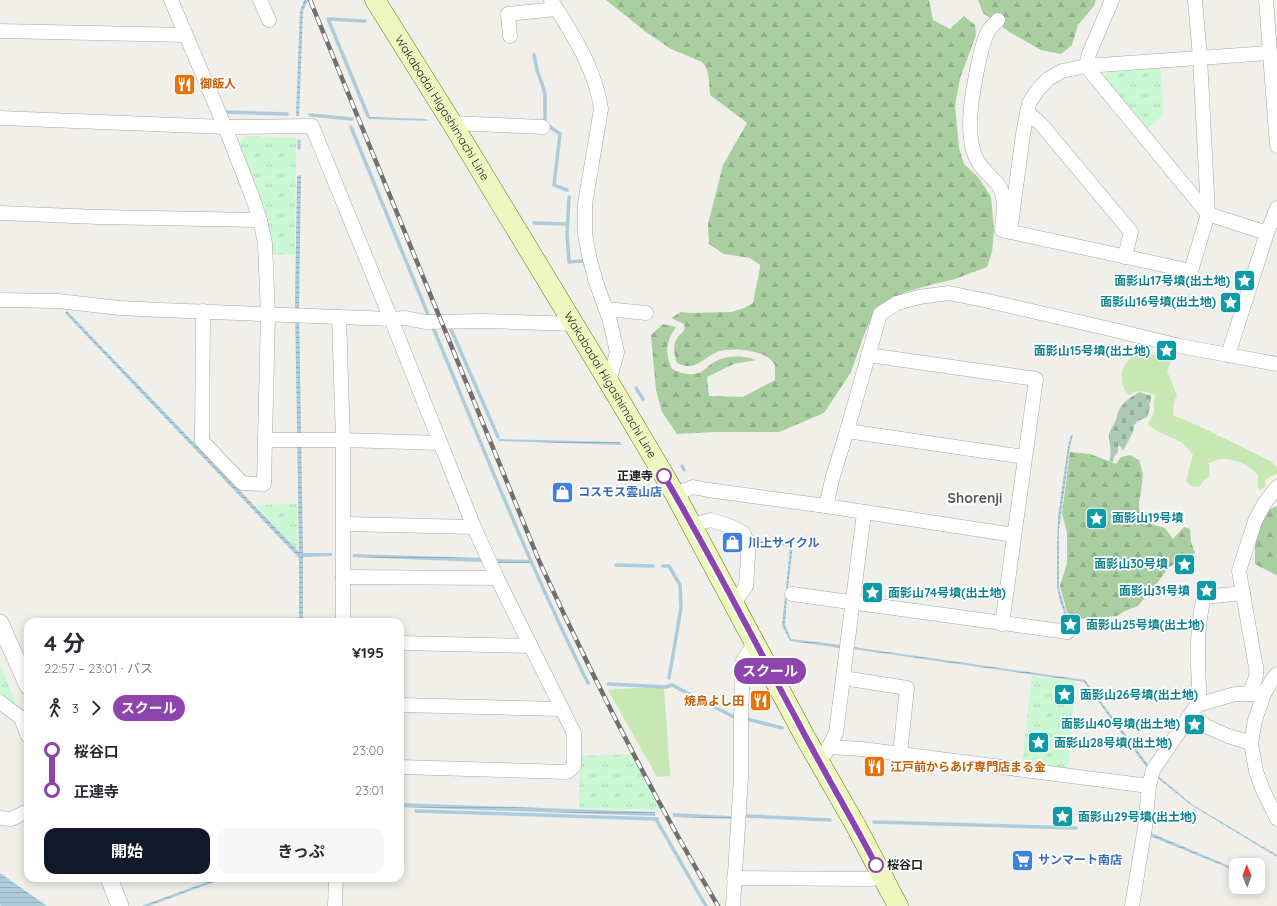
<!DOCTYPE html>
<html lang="ja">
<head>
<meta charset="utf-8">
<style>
  :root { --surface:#fff; --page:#f7f7f7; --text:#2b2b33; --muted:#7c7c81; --accent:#111827 }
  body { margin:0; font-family:Quicksand,"Noto Sans JP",sans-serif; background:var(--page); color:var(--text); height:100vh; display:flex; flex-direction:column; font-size:15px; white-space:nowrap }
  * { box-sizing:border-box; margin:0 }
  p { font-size:13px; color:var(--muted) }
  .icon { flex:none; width:22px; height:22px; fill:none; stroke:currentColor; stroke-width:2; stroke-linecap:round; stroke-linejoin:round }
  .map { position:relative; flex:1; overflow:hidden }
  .sheet { position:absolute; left:24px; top:618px; width:380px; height:264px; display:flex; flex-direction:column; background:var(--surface); border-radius:12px; box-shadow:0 2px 10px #0003 }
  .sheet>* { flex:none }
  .badge { padding:0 8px; border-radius:13px; font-size:14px; line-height:26px }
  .needle { width:26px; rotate:359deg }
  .tools { position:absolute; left:1229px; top:858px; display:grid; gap:8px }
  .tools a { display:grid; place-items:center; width:36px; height:36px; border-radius:8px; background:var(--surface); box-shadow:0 2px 10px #0003; font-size:20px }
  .map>.badge { position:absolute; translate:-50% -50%; box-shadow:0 0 0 2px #fff }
  .legs { display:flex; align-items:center; gap:6px; height:44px; padding:0 20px; font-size:13px }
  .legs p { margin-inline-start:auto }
  .headline { display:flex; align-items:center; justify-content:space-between; height:68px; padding:0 20px }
  h1 { font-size:22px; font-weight:700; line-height:30px }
  .cta { display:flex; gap:8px; margin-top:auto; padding:8px 20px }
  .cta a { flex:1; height:46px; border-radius:12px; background:var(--accent); color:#fff; font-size:16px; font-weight:700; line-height:46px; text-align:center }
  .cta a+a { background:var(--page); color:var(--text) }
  ul { padding:0 20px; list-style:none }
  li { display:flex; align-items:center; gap:14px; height:40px; font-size:15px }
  li i { display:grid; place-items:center; width:6px; height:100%; margin:0 5px; background:currentColor }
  li i::after { content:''; width:10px; height:10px; margin:-5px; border:3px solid; border-radius:50%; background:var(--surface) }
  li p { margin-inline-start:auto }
  li:first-child i { background:linear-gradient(#0000 50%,currentColor 0) }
  li:last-child i { background:linear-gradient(currentColor 50%,#0000 0) }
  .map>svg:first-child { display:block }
  .grass { fill:#c7e8b2 }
  .forest { fill:url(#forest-firs) }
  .cemetery { fill:url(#cemetery-stones) }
  .park { fill:url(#park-tufts) }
  .water { fill:url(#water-rules) }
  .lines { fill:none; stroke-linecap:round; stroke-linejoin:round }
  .stream { stroke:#acccdc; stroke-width:3.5 }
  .minor-casing { stroke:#a6a6a6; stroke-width:15 }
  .tertiary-casing { stroke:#a6a6a6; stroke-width:18 }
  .secondary-casing { stroke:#60770a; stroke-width:21 }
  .minor { stroke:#fff; stroke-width:14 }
  .tertiary { stroke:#fff; stroke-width:17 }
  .secondary { stroke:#eff7c1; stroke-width:20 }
  .rail-casing { stroke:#707070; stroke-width:4.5 }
  .rail { stroke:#fff; stroke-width:3; stroke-dasharray:9; stroke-linecap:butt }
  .line-1-casing { stroke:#fff; stroke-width:9 }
  .line-1 { stroke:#8e44ad; stroke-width:6 }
  .stop-1-dot { fill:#fff; stroke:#8e44ad; stroke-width:2 }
  .labels { text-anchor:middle; stroke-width:3.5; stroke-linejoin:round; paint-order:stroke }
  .food-label { font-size:12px; font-weight:bold; fill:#c56008; stroke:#fff; text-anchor:start }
  .street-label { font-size:12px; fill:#222; stroke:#fff }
  .culture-label { font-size:12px; font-weight:bold; fill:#0d838f; stroke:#fff; text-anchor:end }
  .stop-label { font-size:12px; font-weight:bold; fill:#222; stroke:#fff; text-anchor:end }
  .shop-label { font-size:12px; font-weight:bold; fill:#366cbe; stroke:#fff; text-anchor:start }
  .quarter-label { font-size:14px; font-weight:bold; fill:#555; stroke:#fff }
</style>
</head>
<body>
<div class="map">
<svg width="1277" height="906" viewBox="0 0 1277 906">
  <defs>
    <pattern id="forest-firs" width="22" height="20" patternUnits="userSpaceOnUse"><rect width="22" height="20" fill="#a9cfa0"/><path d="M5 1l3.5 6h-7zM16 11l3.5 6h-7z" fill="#91b18a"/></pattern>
    <pattern id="cemetery-stones" width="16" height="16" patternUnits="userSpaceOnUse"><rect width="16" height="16" fill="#abc9b3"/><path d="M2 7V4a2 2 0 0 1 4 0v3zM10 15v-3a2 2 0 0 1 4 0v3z" fill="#93ac9a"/></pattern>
    <pattern id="park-tufts" width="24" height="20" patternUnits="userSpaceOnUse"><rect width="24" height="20" fill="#caf8d2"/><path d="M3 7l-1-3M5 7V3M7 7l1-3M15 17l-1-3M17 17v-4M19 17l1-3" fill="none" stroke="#add4b4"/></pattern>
    <pattern id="water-rules" width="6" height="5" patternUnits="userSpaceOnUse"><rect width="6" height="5" fill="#acccdc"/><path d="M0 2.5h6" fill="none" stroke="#94afbc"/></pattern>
  </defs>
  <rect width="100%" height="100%" fill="#f1efe9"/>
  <g class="grass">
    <path d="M1146 351 1171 362 1167 371 1177 395 1174 402 1173 415 1201 427 1272 462 1277 467V474L1269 477 1265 481 1266 486 1260 490 1258 486V475C1250 466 1235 458 1221 459 1217 459 1213 462 1209 463L1210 476 1204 480 1199 487 1191 486 1186 481 1193 455 1183 443 1157 431 1147 424C1157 413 1153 408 1155 396 1145 390 1138 390 1129 395 1113 379 1125 354 1146 351Z"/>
    <polygon points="664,686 670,776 657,777 608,690"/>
  </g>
  <g class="forest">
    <path d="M606 0H929L933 20 950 29 964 16 975 25 976 35 960 78 955 106 959 148 964 164 979 178 991 197 994 230 992 252 987 267 955 279 930 285 906 292 881 304 875 310 864 335 851 372 824 413 779 432H717L677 434 662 412 656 390 651 335 663 324 676 327C665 344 665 351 672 369 680 373 689 376 699 373 704 371 709 365 714 362 726 355 744 355 756 360L734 364 707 377 709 396 743 397 775 380V365C773 363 771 360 769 358 757 350 730 347 717 352 701 359 696 372 677 363 674 355 672 345 678 337 682 332 686 331 684 324L671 318 681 312 690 313 731 312 744 308 753 303C755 290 759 278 760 265L750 258 724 254 709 244 708 224 723 165 747 123 710 95C709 84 710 70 702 62L671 49 646 32Z"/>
    <polygon points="978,0 1096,0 1094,6 1078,25 1072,45 1061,54 1041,50 1011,33 983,13"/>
    <polygon points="1070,452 1090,454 1116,464 1121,457 1130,455 1139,460 1143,474 1141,492 1139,502 1140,519 1151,524 1165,528 1173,539 1184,527 1190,529 1191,542 1195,553 1169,567 1158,582 1138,606 1125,611 1117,616 1069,620 1060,586 1067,563 1067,532 1062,514"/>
    <polygon points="1277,506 1277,575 1276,575 1255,564 1255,540 1265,511"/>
  </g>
  <path class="cemetery" d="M1140 392 1147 395H1151V402L1149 403 1150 408 1147 417 1138 421 1134 425 1133 432 1123 451 1120 446H1118V452L1114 457 1113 462 1109 461C1113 453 1109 445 1109 436 1109 431 1113 427 1115 422 1117 418 1117 414 1119 410 1123 402 1132 396 1140 392Z"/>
  <g class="park">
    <polygon points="1160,66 1164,114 1145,131 1104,77 1109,71"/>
    <polygon points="247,136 296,138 295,254 270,255 268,220 237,145"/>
    <polygon points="297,504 298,551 256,505"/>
    <polygon points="0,664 17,706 15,707 0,696"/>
    <polygon points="1032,676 1075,682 1068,769 1022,763"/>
    <polygon points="631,754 661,810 579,808 580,756"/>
  </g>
  <g class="water">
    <polygon points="304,0 308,0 303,11 299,116 296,116 300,11"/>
    <polygon points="368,117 427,119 428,121 369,119"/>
    <polygon points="301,175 299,307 303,553 332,553 332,556 303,557 303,622 299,622 299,558 65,313 67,311 299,552 295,306 297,176"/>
    <polygon points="1071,435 1073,435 1070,447 1059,530 1059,587 1070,627 1069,628 1060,601 1057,587 1057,544 1058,518 1062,487 1068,446"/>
    <polygon points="498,439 620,442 622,445 499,441"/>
    <polygon points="749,541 772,541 793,545 788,588 786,588 790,547 772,543 750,543"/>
    <polygon points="353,554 481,558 481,562 353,557"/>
    <polygon points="497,559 529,560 531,563 498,563"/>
    <polygon points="785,597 787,597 785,625 791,639 841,645 840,648 790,641 782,625"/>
    <polygon points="853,647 1085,680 1149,766 1147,768 1084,682 853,649"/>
    <polygon points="1157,775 1193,805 1277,855 1277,857 1191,805 1155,776"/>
    <polygon points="400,803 655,812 655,816 400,807"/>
    <polygon points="673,813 732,816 732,819 673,817"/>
    <polygon points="1151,833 1236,869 1236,871 1150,836"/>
    <polygon points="0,873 47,906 1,906 0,905"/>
    <polygon points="218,878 225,878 149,906 141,906"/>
  </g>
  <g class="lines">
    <g class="stream">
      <polyline points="365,21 328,19 368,116"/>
      <polyline points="534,55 537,70 542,84 545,94 545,124"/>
      <polyline points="224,112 287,114"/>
      <polyline points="310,115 352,119"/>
      <polyline points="546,124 560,134 554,185 567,190"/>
      <polyline points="351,127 429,317"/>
      <polyline points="299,148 299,141"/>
      <polyline points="569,197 567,234 569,262 582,261"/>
      <polyline points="534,223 567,224"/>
      <path d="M432 325C482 445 530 567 588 683"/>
      <polyline points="450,327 498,437"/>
      <polyline points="636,388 643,399"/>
      <polyline points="682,466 684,470"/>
      <polyline points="616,565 653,566"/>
      <polyline points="663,566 669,566 680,585 681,608 669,678"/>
      <polyline points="608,684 666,687 672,685 736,718"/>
      <polyline points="747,719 782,728"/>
      <polyline points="416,811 657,819"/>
      <polyline points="747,816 830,820"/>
      <polyline points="657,821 706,906"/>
      <polyline points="874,822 1076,828"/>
    </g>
    <defs>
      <g id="minor">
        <polyline points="171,0 225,127 252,196 260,220 265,243 268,314 265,440 343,440 440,443"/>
        <polyline points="260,0 269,20"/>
        <path d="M551 0C572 33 596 70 601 109L585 204V233L589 256 596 282 610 321 617 352 609 382"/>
        <polyline points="1266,0 1277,146"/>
        <path d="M998 20C995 24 990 27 988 32 983 40 981 52 979 61 973 88 964 132 976 158 980 167 988 174 995 181 1008 193 1003 215 1002 230L1191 271 1208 214 1200 57 1195 0"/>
        <polyline points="0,31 185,35"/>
        <polyline points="510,36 508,14 556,9"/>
        <polyline points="1086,66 1208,214 1267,233"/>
        <polyline points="1086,66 1269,53"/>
        <polyline points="1027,112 1041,124 1131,232 1125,257"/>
        <polyline points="0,118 225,127 312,126 391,319 474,527 497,578 574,733 574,766 567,772 400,767"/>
        <polyline points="452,123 543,127"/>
        <polyline points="0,213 99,217 260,220"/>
        <polyline points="1010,232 1023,134 1029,103 1037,91 1048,79 1062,71 1086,66 1089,54 1112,0"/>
        <polyline points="0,300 58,301 120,308 161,310 391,319 406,318 425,322 484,321 574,324"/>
        <polyline points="606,309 646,313"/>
        <polyline points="203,311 202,441 242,483 264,484 265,440"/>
        <polyline points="339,317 343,440 343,622"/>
        <polyline points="868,355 1036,379 1002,624"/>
        <polyline points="1228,355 1267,233 1277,208"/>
        <polyline points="847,431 1025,457"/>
        <polyline points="675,494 693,487 708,490 826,506 1014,535"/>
        <polyline points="826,506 833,476 847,431 880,314 897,303 919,297 949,293 988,301 1110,329 1180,346 1277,364"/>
        <polyline points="344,524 474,527"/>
        <polyline points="691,525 711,520 732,527 743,533 745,537 748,542 748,556 746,586 734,603"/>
        <polyline points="343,577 497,578"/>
        <polyline points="792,594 1068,632"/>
        <polyline points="400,643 531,646"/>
        <polyline points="1277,674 1272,680 1264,694 1255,720 1251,743 1256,771 1262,788 1277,819"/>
        <polyline points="843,678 907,688 900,754"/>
        <path d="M1249 694C1254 683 1259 674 1255 662L1239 571 1255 521 1264 504 1277 487"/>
        <polyline points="0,702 21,718 28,736"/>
        <path d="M1200 704C1198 669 1195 632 1204 597L1243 593"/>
        <polyline points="400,705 562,709"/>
        <polyline points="1191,714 1206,726 1228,736 1251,743"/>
        <polyline points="829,747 862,749 1149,786"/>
        <polyline points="825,754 836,733 864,513"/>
        <polyline points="0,818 11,819 28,811"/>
        <polyline points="734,878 868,879 883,878"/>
        <polyline points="335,906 336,878"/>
        <polyline points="733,906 741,777 741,717 743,661 755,642"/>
        <polyline points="1132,906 1145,827 1149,786 1153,770 1197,705 1235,694 1264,694"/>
      </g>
      <g id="tertiary">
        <polyline points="0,623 28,686"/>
        <polyline points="109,878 120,906"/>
      </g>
      <g id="secondary">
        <path id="s1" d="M375 0 452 123 613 389 675 494 805 737 856 826 898 906"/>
      </g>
    </defs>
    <use href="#minor" class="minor-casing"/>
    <use href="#tertiary" class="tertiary-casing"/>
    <use href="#secondary" class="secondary-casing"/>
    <use href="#minor" class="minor"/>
    <use href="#tertiary" class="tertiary"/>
    <use href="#secondary" class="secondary"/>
    <defs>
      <path id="rail" d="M310 0 540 563C594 680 652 795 718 906"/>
    </defs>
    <use href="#rail" class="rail-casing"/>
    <use href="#rail" class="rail"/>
  </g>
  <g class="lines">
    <defs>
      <path id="line-1" d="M664 476C712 557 754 641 799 724 824 772 851 817 876 865"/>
    </defs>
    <use href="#line-1" class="line-1-casing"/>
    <use href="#line-1" class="line-1"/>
  </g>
  <defs>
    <symbol id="restaurant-square" viewBox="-11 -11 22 22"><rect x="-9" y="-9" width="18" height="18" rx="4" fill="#e8710a" stroke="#fff"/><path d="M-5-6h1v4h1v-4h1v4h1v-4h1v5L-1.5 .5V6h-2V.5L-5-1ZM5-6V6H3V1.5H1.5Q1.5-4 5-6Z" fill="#fff"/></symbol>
    <symbol id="sight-square" viewBox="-11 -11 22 22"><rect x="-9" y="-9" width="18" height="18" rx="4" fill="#0f9aa8" stroke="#fff"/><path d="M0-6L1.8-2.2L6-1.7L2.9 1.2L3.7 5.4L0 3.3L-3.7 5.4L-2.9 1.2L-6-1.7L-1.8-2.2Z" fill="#fff"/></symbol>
    <symbol id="shop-square" viewBox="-11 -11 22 22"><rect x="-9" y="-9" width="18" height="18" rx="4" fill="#3f7fe0" stroke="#fff"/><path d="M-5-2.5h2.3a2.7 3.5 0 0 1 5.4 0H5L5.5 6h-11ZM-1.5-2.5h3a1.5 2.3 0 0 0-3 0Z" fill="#fff"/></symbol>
    <symbol id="supermarket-square" viewBox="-11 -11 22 22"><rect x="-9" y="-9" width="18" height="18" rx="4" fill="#3f7fe0" stroke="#fff"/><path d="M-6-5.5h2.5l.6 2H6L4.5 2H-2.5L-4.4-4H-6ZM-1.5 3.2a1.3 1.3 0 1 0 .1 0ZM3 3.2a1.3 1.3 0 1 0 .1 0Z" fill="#fff"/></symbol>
  </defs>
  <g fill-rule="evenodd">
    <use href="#restaurant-square" x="172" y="72" width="25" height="25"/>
    <use href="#sight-square" x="1232" y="268" width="25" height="25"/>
    <use href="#sight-square" x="1218" y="290" width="25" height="25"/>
    <use href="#sight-square" x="1154" y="338" width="25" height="25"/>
    <use href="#shop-square" x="550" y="480" width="25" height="25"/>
    <use href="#sight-square" x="1084" y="506" width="25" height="25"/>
    <use href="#shop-square" x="720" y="530" width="25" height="25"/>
    <use href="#sight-square" x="1172" y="552" width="25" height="25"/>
    <use href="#sight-square" x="1194" y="578" width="25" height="25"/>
    <use href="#sight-square" x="860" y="580" width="25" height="25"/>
    <use href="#sight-square" x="1058" y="612" width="25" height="25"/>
    <use href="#sight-square" x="1052" y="682" width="25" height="25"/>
    <use href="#restaurant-square" x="748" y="688" width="25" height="25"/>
    <use href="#sight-square" x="1182" y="712" width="25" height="25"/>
    <use href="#sight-square" x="1026" y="730" width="25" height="25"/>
    <use href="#restaurant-square" x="862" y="754" width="25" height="25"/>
    <use href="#sight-square" x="1050" y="804" width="25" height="25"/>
    <use href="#supermarket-square" x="1010" y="848" width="25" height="25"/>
  </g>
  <g class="stop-1-dot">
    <circle cx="664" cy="476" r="7"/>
    <circle cx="876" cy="865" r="7"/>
  </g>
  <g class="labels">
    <g class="food-label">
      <text x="200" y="88">御飯人</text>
      <text x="744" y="705" text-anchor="end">焼鳥よし田</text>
      <text x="890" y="771">江戸前からあげ専門店まる金</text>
    </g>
    <g class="street-label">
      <text dy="4" stroke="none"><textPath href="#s1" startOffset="127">Wakabadai Higashimachi Line</textPath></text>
      <text dy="4" stroke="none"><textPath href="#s1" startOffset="451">Wakabadai Higashimachi Line</textPath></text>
    </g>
    <g class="culture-label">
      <text x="1230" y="285">面影山17号墳(出土地)</text>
      <text x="1216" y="306">面影山16号墳(出土地)</text>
      <text x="1150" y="355">面影山15号墳(出土地)</text>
      <text x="1112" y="522" text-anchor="start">面影山19号墳</text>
      <text x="1168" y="568">面影山30号墳</text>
      <text x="1190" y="595">面影山31号墳</text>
      <text x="888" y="597" text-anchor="start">面影山74号墳(出土地)</text>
      <text x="1086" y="629" text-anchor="start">面影山25号墳(出土地)</text>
      <text x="1080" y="699" text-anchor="start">面影山26号墳(出土地)</text>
      <text x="1180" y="728">面影山40号墳(出土地)</text>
      <text x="1054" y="747" text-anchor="start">面影山28号墳(出土地)</text>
      <text x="1078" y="821" text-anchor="start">面影山29号墳(出土地)</text>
    </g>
    <g class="stop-label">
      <text x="653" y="480">正連寺</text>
      <text x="887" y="869" text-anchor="start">桜谷口</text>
    </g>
    <g class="shop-label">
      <text x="578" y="496">コスモス雲山店</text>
      <text x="748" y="547">川上サイクル</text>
      <text x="1038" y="864">サンマート南店</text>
    </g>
    <g class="quarter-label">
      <text x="975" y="503">Shorenji</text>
    </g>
  </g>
</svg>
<div class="tools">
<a><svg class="needle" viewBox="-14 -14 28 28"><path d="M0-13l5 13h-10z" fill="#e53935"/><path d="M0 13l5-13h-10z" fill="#7c7c81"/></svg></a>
</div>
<b class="badge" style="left:770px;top:671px;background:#8e44ad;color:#fff">スクール</b>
<section class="sheet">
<div class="headline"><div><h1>4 分</h1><p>22:57 – 23:01 · バス</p></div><b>¥195</b></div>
<div class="legs"><svg class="icon" aria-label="walk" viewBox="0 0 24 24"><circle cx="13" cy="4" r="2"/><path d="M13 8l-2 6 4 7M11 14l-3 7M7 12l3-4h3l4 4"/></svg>3<svg class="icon" aria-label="forward" viewBox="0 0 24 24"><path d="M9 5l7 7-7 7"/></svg><b class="badge" style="background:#8e44ad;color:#fff">スクール</b></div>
<ul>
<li><i style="color:#8e44ad"></i><b>桜谷口</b><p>23:00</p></li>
<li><i style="color:#8e44ad"></i><b>正連寺</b><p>23:01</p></li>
</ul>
<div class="cta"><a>開始</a><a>きっぷ</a></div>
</section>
</div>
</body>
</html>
